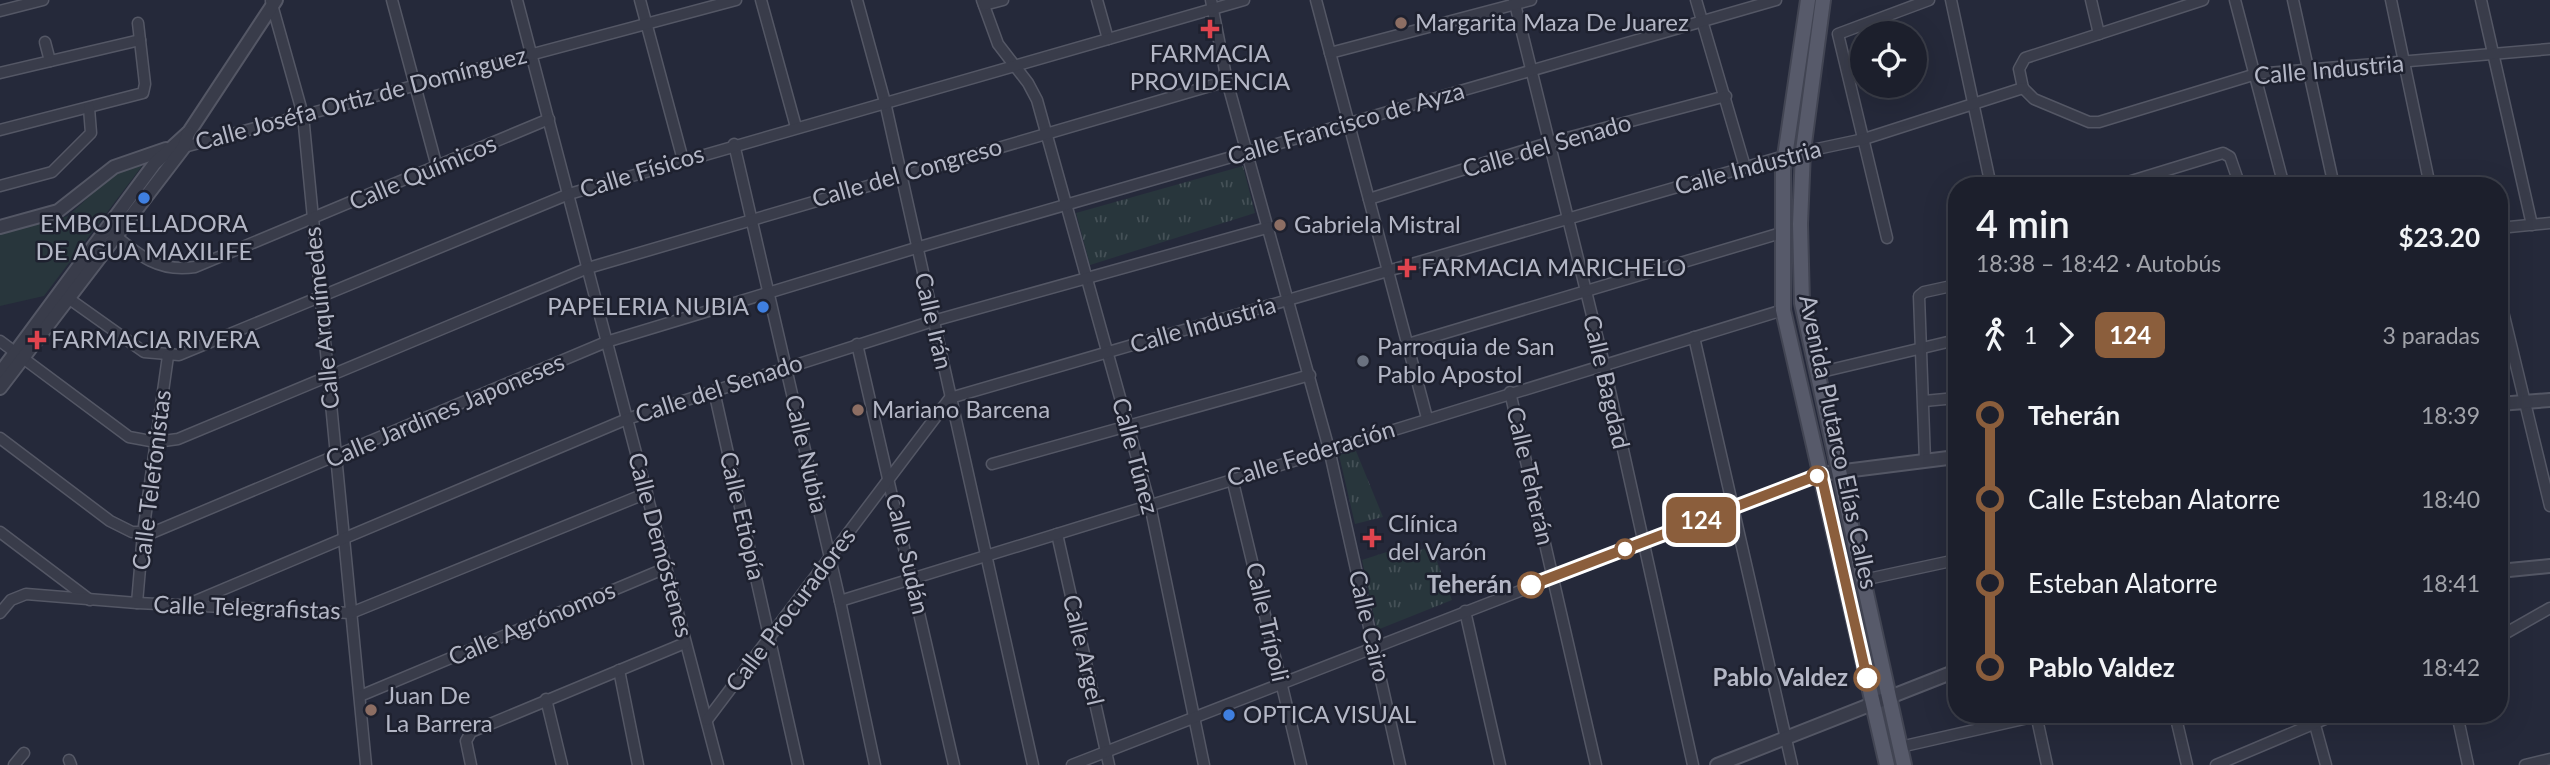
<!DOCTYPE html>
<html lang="es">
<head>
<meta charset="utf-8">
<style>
  :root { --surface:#1c1f2c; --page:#292c38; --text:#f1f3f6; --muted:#a0a2a9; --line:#3a3d48 }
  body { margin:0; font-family:Lato,sans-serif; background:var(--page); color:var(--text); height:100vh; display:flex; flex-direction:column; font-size:26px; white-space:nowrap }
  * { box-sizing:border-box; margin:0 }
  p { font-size:23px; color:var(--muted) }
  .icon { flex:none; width:38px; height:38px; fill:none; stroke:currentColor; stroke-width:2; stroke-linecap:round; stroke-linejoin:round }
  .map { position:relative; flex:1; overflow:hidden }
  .sheet { position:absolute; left:1948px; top:177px; width:560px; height:546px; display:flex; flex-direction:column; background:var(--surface); border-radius:28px; box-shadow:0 7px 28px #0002,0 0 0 2px var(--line) }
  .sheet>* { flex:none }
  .badge { padding:0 14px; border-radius:10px; font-size:24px; line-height:46px }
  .buttons { position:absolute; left:1850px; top:21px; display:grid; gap:14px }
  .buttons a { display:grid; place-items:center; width:77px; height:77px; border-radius:50%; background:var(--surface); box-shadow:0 7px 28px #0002,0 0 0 2px var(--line); font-size:35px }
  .map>.badge { position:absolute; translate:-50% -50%; box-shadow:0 0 0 4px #fff }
  .legs { display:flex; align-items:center; gap:10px; height:77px; padding:0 28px; font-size:23px }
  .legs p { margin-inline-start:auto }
  .summary { display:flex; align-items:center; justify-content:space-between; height:119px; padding:0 28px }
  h1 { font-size:38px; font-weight:600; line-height:52px }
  ul { padding:0 28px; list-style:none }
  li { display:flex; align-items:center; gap:24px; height:84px; font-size:26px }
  li i { display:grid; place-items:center; width:10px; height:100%; margin:0 9px; background:currentColor }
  li i::after { content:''; width:18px; height:18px; margin:-9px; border:5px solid; border-radius:50%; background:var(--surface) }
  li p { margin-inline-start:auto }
  li:first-child i { background:linear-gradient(#0000 50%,currentColor 0) }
  li:last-child i { background:linear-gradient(currentColor 50%,#0000 0) }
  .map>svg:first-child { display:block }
  .grass { fill:#28363c }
  .park { fill:url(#park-tufts) }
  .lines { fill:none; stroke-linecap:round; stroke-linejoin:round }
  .minor-casing { stroke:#545765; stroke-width:13 }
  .tertiary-casing { stroke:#545765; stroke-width:16 }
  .primary-casing { stroke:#424553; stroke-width:18 }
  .minor { stroke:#393c4a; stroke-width:10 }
  .tertiary { stroke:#393c4a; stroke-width:12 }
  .primary { stroke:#575a6a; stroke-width:14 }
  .line-1-casing { stroke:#fff; stroke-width:16 }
  .line-1 { stroke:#8b5e3c; stroke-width:10 }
  .education-dot { fill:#8d6e63; stroke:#1e212f; stroke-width:2.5 }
  .health-dot { fill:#e0444e; stroke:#1e212f; stroke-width:2.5 }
  .shop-dot { fill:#3f7fe0; stroke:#1e212f; stroke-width:2.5 }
  .worship-dot { fill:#6b7280; stroke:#1e212f; stroke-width:2.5 }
  .stop-1-dot { fill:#fff; stroke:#8b5e3c; stroke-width:3.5 }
  .labels { text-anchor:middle; stroke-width:5; stroke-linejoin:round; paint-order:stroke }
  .poi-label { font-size:24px; fill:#b4b7c6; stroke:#1e212f; text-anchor:start }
  .street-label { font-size:24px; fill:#b4b7c6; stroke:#1e212f }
  .stop-label { font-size:24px; font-weight:bold; fill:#b4b7c6; stroke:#1e212f; text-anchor:end }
</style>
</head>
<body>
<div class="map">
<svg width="2550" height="765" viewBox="0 0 2550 765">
  <defs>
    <pattern id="park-tufts" width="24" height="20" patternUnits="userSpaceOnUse" patternTransform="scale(1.75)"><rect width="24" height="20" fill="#28363c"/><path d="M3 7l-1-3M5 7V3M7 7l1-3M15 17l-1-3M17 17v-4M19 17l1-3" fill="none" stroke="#455157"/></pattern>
  </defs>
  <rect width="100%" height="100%" fill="#25293a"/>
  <polygon class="grass" points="135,166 142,166 44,296 0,306 0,234 68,216 115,173"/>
  <g class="park">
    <polygon points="1243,166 1255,213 1090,265 1076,213"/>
    <polygon points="1356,451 1383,517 1355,524 1339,455"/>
    <polygon points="1431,546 1452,600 1377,630 1362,560 1396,549 1400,557"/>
  </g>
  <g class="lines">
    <defs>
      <g id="minor">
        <polyline points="392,0 437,167"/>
        <polyline points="517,0 718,765"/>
        <polyline points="640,0 683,160"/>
        <polyline points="761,0 796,127"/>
        <polyline points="857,0 885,102 1033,765"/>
        <polyline points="982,0 998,44 1028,83 1037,100 1150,505 1204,765"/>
        <polyline points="1097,0 1108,39"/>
        <polyline points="1211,0 1227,81 1329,449 1400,765"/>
        <polyline points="1316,0 1427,418"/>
        <polyline points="1514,0 1604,364 1693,765"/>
        <polyline points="1696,0 1745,167"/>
        <polyline points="1951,0 1991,186"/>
        <polyline points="2091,0 2099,34"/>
        <polyline points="2235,0 2284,186"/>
        <polyline points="2293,0 2334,186"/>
        <polyline points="2391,0 2430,186"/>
        <polyline points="2481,0 2532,225"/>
        <polyline points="271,1 303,115 366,765"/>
        <polyline points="984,5 1003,0"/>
        <polyline points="0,11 43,0"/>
        <polyline points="45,42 50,61"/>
        <polyline points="1330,53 1531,0"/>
        <polyline points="0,73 140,40"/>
        <polyline points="2023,88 2034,99 2089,122 2099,122 2256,74 2550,49"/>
        <polyline points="2023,88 2019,69 2025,58 2203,0"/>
        <polyline points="0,130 143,93 145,84 138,23"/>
        <polyline points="734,144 840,601 875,765"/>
        <polyline points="184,147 736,0"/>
        <polyline points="0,186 52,172 91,133 89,108"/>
        <polyline points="2115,186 2223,153 2230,157 2240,186"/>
        <polyline points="1369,199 1548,143 1726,96"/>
        <polyline points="2499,228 2550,223"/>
        <path d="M111 232C137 254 158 273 195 267L549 119"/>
        <polyline points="1887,238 1838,34 1929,0"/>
        <polyline points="2499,295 2550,506"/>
        <polyline points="68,298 144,352 179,355 569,194 1244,0"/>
        <polyline points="1694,337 1792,765"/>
        <polyline points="0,341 129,437 156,442 178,439 588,268 1227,81"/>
        <polyline points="857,344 954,765"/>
        <polyline points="1408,344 1781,233"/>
        <polyline points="1817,373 1956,340"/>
        <polyline points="714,391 798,765"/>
        <polyline points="1510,392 1596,765"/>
        <polyline points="1924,401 1956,398"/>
        <polyline points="0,438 110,521 132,532 154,532 606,342 916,248 1776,0"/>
        <polyline points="1925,461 1919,296 1924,292 1956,285"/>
        <polyline points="992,464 1310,375"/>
        <polyline points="1232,478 1301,765"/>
        <polyline points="0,532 90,600"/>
        <polyline points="1057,534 1109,765"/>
        <polyline points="1863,580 1956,560"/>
        <polyline points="840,601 1783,310"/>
        <polyline points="137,603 143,533 168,356"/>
        <polyline points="186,605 627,419 933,321 1270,227"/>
        <polyline points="1465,611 1500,765"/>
        <polyline points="0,613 11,600 26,594 137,603 351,613 647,493"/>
        <polyline points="2499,637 2550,608"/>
        <polyline points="619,670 638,765"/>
        <polyline points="360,696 666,568"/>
        <polyline points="546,699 562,765"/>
        <polyline points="2036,714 2047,765"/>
        <polyline points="2175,714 2187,765"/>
        <polyline points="2312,714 2326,765"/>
        <polyline points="2457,714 2468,765"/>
        <polyline points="707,720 950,398 1784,156 1864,139 2023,88"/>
        <polyline points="1900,747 2045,714"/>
        <polyline points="69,760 71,765"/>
        <polyline points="14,765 24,753"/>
        <polyline points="471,765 466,741 471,732 685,643"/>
        <polyline points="1072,765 1821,474"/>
        <polyline points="2216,765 2337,714"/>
        <polyline points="2525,765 2550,759"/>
      </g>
      <g id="tertiary">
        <polyline points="0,227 58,211 114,167 166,149"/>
        <polyline points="0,373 155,163 189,132 276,0"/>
        <polyline points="0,388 184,147 188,133"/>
        <polyline points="2499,404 2550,400"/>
        <polyline points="1821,474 1956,457"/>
        <polyline points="2499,571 2550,566"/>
        <polyline points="1717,765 1956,671"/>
      </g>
      <g id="primary">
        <polyline points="1808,0 1783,170 1783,310 1887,765"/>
        <polyline points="1823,0 1803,151 1800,224 1802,303 1904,765"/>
      </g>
    </defs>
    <use href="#minor" class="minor-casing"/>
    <use href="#tertiary" class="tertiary-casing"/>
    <use href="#primary" class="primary-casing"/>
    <use href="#minor" class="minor"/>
    <use href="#tertiary" class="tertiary"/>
    <use href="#primary" class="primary"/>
  </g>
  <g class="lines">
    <defs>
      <polyline id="line-1" points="1531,585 1821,474 1867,678"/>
    </defs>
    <use href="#line-1" class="line-1-casing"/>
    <use href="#line-1" class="line-1"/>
  </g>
  <g class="education-dot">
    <circle cx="1401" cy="23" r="7"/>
    <circle cx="1280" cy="225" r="7"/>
    <circle cx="858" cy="410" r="7"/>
    <circle cx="371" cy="710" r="7"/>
  </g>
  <g class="health-dot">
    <path d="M1206.5 18.5h7v7h7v7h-7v7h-7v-7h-7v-7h7z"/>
    <path d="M1403.5 257.5h7v7h7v7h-7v7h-7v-7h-7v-7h7z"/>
    <path d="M33.5 329.5h7v7h7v7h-7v7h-7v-7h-7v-7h7z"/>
    <path d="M1368.5 527.5h7v7h7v7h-7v7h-7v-7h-7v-7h7z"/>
  </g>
  <g class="shop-dot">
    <circle cx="144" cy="198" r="7"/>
    <circle cx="763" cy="307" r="7"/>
    <circle cx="1229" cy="715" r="7"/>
  </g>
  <circle class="worship-dot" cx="1363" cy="361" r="7"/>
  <g class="stop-1-dot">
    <circle cx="1817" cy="476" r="9"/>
    <circle cx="1625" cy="549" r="9"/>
    <circle cx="1531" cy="585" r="12"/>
    <circle cx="1867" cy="678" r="12"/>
  </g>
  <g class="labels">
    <g class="poi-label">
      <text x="1415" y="31">Margarita Maza De Juarez</text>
      <text x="1210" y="62" text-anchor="middle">FARMACIA<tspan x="1210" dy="28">PROVIDENCIA</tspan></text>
      <text x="144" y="232" text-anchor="middle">EMBOTELLADORA<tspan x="144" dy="28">DE AGUA MAXILIFE</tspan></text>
      <text x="1294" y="233">Gabriela Mistral</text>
      <text x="1421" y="276">FARMACIA MARICHELO</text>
      <text x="749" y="315" text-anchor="end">PAPELERIA NUBIA</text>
      <text x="51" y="348">FARMACIA RIVERA</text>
      <text x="1377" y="355">Parroquia de San<tspan x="1377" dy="28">Pablo Apostol</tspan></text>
      <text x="872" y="418">Mariano Barcena</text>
      <text x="1388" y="532">Clínica<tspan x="1388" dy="28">del Varón</tspan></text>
      <text x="385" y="704">Juan De<tspan x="385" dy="28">La Barrera</tspan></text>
      <text x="1243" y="723">OPTICA VISUAL</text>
    </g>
    <g class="street-label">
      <text transform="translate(2329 70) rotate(-5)" y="8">Calle Industria</text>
      <text transform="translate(361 99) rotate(-15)" y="8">Calle Joséfa Ortiz de Domínguez</text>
      <text transform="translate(1346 124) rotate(-16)" y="8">Calle Francisco de Ayza</text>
      <text transform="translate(1547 146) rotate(-16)" y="8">Calle del Senado</text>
      <text transform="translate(1748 168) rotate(-15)" y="8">Calle Industria</text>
      <text transform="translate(642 172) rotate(-17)" y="8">Calle Físicos</text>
      <text transform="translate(423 173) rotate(-23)" y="8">Calle Químicos</text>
      <text transform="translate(907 173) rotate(-16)" y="8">Calle del Congreso</text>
      <text transform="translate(322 318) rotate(-96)" y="8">Calle Arquímedes</text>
      <text transform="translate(933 321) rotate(77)" y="8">Calle Irán</text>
      <text transform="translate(1203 325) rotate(-16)" y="8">Calle Industria</text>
      <text transform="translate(1606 382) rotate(77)" y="8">Calle Bagdad</text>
      <text transform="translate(719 389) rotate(-18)" y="8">Calle del Senado</text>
      <text transform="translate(445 411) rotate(-23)" y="8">Calle Jardines Japoneses</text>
      <text transform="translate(1838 442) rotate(78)" y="8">Avenida Plutarco Elías Calles</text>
      <text transform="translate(806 454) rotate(77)" y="8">Calle Nubia</text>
      <text transform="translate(1311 454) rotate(-17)" y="8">Calle Federación</text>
      <text transform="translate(1135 456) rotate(75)" y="8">Calle Túnez</text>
      <text transform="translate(1530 476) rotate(77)" y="8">Calle Teherán</text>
      <text transform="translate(152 480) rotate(-83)" y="8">Calle Telefonistas</text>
      <text transform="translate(742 516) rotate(77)" y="8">Calle Etiopía</text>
      <text transform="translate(660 545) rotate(75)" y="8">Calle Demóstenes</text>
      <text transform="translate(907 554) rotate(77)" y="8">Calle Sudán</text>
      <text transform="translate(247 608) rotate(2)" y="8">Calle Telegrafistas</text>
      <text transform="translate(791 610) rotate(-53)" y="8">Calle Procuradores</text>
      <text transform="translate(1267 622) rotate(77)" y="8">Calle Trípoli</text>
      <text transform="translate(532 624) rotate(-23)" y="8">Calle Agrónomos</text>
      <text transform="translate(1369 626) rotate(77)" y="8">Calle Cairo</text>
      <text transform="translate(1083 650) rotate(77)" y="8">Calle Argel</text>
    </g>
    <g class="stop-label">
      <text x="1512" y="593">Teherán</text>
      <text x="1848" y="686">Pablo Valdez</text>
    </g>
  </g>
</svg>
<div class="buttons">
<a><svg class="icon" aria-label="locate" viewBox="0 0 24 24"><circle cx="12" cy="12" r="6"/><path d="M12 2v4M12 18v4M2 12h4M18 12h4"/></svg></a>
</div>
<b class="badge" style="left:1701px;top:520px;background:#8b5e3c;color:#fff">124</b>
<section class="sheet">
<div class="summary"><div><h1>4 min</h1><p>18:38 – 18:42 · Autobús</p></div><b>$23.20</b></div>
<div class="legs"><svg class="icon" aria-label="walk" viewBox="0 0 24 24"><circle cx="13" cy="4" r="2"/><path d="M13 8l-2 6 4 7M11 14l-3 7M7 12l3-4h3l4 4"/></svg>1<svg class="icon" aria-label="forward" viewBox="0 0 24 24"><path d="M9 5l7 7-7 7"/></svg><b class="badge" style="background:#8b5e3c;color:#fff">124</b><p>3 paradas</p></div>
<ul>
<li><i style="color:#8b5e3c"></i><b>Teherán</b><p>18:39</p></li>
<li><i style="color:#8b5e3c"></i><span>Calle Esteban Alatorre</span><p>18:40</p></li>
<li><i style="color:#8b5e3c"></i><span>Esteban Alatorre</span><p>18:41</p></li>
<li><i style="color:#8b5e3c"></i><b>Pablo Valdez</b><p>18:42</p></li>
</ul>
</section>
</div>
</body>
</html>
